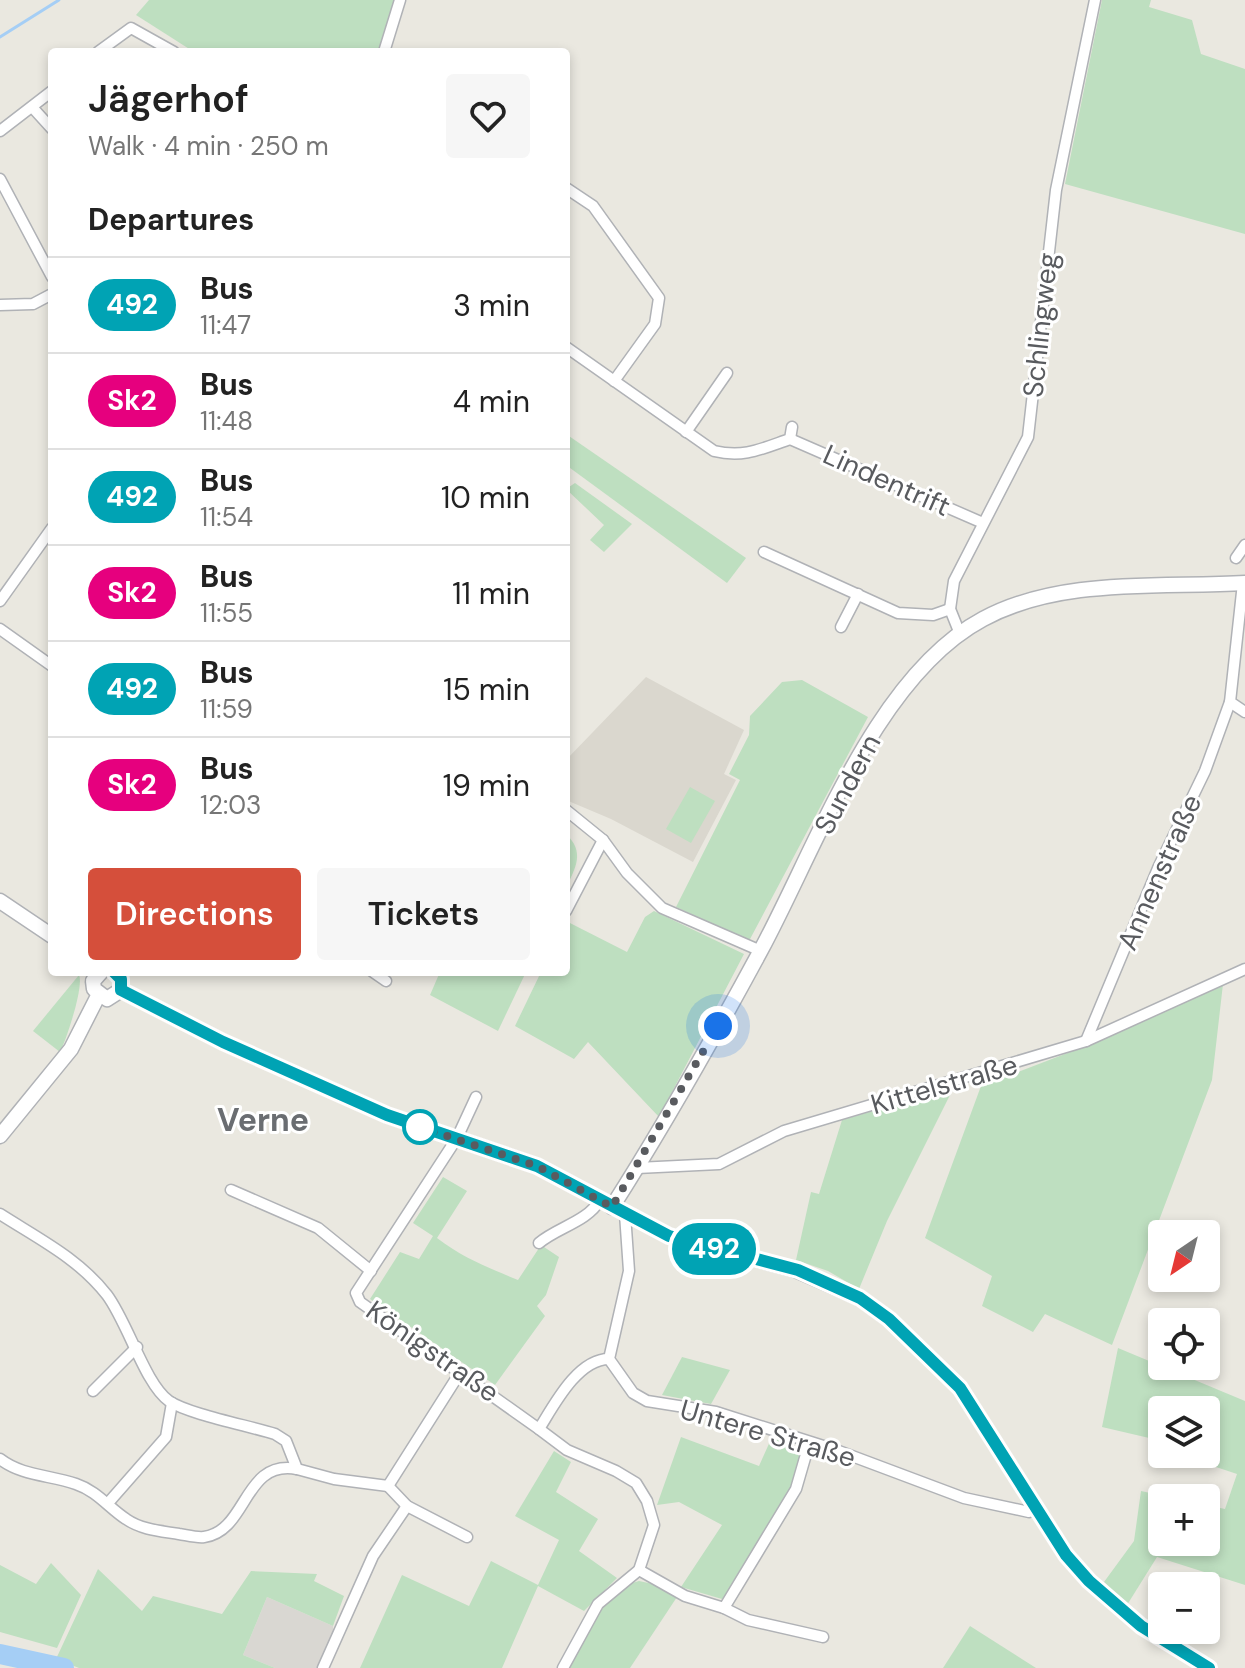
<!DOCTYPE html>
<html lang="en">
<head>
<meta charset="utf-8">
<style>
  :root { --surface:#fff; --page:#f6f6f6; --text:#222; --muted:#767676; --line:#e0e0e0; --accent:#d54f3b }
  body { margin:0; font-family:"DM Sans",sans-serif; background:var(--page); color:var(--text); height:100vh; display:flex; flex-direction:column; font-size:30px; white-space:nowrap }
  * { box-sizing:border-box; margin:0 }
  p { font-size:26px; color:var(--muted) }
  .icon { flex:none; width:44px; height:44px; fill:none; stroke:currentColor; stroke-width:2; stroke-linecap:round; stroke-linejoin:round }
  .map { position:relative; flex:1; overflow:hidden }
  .drawer { position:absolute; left:48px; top:48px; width:522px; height:928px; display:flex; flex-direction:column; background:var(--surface); border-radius:8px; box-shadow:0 4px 12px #0003 }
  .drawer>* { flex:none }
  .badge { padding:0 16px; border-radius:26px; font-size:28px; line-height:52px }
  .needle { width:52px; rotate:215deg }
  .controls { position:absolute; left:1148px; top:1220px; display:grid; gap:16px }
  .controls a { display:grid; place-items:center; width:72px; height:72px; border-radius:8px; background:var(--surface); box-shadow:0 4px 12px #0003; font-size:40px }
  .you { position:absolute; width:40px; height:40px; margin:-20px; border:6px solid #fff; border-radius:50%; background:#1a73e8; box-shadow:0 0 0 12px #1a73e833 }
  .map>.badge { position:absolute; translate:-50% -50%; box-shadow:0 0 0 4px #fff }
  h2 { padding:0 40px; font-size:30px; line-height:72px }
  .round { display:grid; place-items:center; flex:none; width:84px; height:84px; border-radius:8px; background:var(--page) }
  .summary { display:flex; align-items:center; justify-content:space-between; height:136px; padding:0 40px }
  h1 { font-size:38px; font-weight:600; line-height:60px }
  .primary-button { display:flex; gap:16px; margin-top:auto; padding:16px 40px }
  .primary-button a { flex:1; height:92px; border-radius:8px; background:var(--accent); color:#fff; font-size:32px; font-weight:600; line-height:92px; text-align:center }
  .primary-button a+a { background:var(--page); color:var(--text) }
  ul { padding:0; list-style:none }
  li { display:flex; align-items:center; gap:24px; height:96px; padding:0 40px; border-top:2px solid var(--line) }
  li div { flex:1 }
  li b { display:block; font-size:30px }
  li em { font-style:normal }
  li .badge { min-width:88px; font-weight:700; text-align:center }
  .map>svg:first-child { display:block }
  .industrial { fill:#d9d7d2 }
  .education { fill:#dad7ce }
  .green { fill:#bedfc0 }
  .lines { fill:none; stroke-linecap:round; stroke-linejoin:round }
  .stream { stroke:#a5cef5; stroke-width:3 }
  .river { stroke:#a5cef5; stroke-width:20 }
  .street-casing { stroke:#b0b2b6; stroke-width:13 }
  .secondary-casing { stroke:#b0b2b6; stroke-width:17 }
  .street { stroke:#fff; stroke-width:10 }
  .secondary { stroke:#fff; stroke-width:14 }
  .line-casing { stroke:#fff; stroke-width:18 }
  .line { stroke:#00a3b4; stroke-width:12 }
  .walk { stroke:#595b5f; stroke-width:8; stroke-dasharray:0 14.4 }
  .stop-dot { fill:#fff; stroke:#00a3b4; stroke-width:4 }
  .labels { text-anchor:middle; stroke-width:6; stroke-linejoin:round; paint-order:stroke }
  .street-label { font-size:28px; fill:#595b5f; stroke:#fff }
  .quarter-label { font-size:32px; font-weight:bold; fill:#6a6d71; stroke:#fff }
</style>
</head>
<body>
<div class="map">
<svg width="1245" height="1668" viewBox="0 0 1245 1668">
  <rect width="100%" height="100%" fill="#eae8e0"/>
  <polygon class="industrial" points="267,1597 333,1626 333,1637 320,1668 275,1668 243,1655"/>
  <polygon class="education" points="646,677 744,730 724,774 736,780 693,862 611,819 566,800 566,760"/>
  <g class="green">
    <polygon points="149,0 395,0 378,52 194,52 136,15"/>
    <polygon points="1102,0 1151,0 1149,7 1192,20 1201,54 1245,69 1245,234 1065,184"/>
    <polygon points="566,434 746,558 727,583 566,465"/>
    <polygon points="575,483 632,524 604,552 590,540 604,525 566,489"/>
    <polygon points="802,680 868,717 749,941 676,907 740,780 729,774 749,735 750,716 782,682"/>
    <polygon points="690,787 715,801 691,843 666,829"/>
    <path d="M566 834C585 852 576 867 566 888Z"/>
    <polygon points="654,911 744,954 659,1117 588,1042 574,1059 515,1026 541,972 566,972 566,921 627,952 645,917"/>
    <polygon points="440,972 526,972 498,1031 430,995"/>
    <path d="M79 975C84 986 67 1038 60 1052L33 1031Z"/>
    <polygon points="1223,984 1212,1080 1112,1345 1045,1314 1033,1332 982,1306 992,1276 925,1238 981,1086 1091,1044"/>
    <polygon points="954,1087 887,1221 859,1289 828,1271 796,1260 811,1192 819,1194 842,1120"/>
    <path d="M443 1177 467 1191 437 1238C463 1258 489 1268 518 1280L541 1245 559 1257 546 1295 537 1306 545 1316 495 1385 370 1299 400 1252 419 1259 433 1236 413 1223Z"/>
    <polygon points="1118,1348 1245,1401 1245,1585 1157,1557 1127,1605 1104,1582 1134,1541 1141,1491 1173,1498 1162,1498 1162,1542 1206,1542 1206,1505 1225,1509 1237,1474 1201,1462 1206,1454 1206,1410 1162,1410 1162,1441 1102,1427"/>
    <polygon points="682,1357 730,1370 711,1404 662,1395"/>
    <path d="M681 1437 759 1466 772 1437 801 1450C807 1473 741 1582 722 1599L681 1587 722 1525 679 1502 657 1505Z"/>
    <polygon points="554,1451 571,1462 556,1492 598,1519 579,1551 617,1578 584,1611 538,1586 502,1668 360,1668 402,1575 469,1606 491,1561 538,1585 559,1540 515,1516"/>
    <polygon points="51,1563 81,1595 57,1648 0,1632 0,1565 36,1584"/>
    <polygon points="98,1569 142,1611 153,1596 222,1614 251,1571 317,1574 314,1581 344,1596 333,1626 267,1597 243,1655 275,1668 79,1668 56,1659"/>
    <path d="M639 1581 653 1584 677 1597 630 1668H570C581 1639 607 1588 639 1581Z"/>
    <polygon points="970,1626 1036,1668 943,1668"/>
  </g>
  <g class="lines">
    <polyline class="stream" points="0,37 59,0"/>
    <polyline class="river" points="0,1654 64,1668"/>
    <defs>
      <g id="street">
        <polyline points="98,52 131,28 174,52"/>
        <polyline points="384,52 400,0"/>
        <polyline points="32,107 52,129"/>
        <polyline points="0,131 52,91"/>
        <polyline points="0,179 52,277"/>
        <polyline points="566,188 593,206 659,298 655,324 614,381"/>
        <polyline points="0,305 33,304 52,294"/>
        <path d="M566 347 714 451C744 458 761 449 790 439L792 427"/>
        <polyline points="686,432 727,373"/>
        <polyline points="790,439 983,523"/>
        <polyline points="764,552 898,613 933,615 950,609"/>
        <polyline points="1236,558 1245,545"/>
        <polyline points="1243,583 1230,702 1245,712"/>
        <polyline points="0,601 52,528"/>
        <polyline points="841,627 858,594"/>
        <polyline points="0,629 52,666"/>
        <polyline points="960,634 950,609 954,581 1028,437 1056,190 1095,0"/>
        <polyline points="566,810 603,840 627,873 662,908 761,951"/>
        <polyline points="566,911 603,840"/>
        <polyline points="373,972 386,981"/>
        <polyline points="1086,1041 1159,866 1205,771 1230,702"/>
        <path d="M476 1097 457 1138 356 1293 360 1302 539 1429C553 1407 577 1359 609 1359"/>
        <polyline points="637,1168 719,1164 784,1131 1086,1041 1245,969"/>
        <polyline points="231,1190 318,1228 371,1271"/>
        <path d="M0 1214C39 1239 78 1258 107 1295 128 1323 145 1384 169 1401 188 1414 250 1426 275 1434L286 1441 297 1469 334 1479 388 1486 461 1371"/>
        <polyline points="625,1214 629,1271 609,1359 633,1393 647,1401 716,1412 836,1450 964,1498 1029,1512 1037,1507"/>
        <path d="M539 1243C558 1227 587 1222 600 1200"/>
        <polyline points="93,1391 137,1347"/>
        <polyline points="539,1429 567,1450 616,1471 636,1483 647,1501 654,1525 639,1570 598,1604 563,1668"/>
        <path d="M0 1459C22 1476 50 1475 76 1484 97 1491 109 1508 126 1519 142 1530 161 1531 179 1534 186 1535 197 1538 204 1537 248 1531 243 1459 297 1469"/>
        <polyline points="388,1486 407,1506 467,1537"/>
        <polyline points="109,1502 166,1437 172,1403"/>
        <polyline points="639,1570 685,1596 724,1608 796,1489 809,1444"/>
        <polyline points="724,1608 748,1620 823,1637"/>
        <polyline points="323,1668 373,1556 407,1506"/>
      </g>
      <g id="secondary">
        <polyline points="0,901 52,936"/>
        <polyline points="101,972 93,981 94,989 107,999 121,990 121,979 114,972"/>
        <polyline points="121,990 223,1042 387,1115 537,1166 669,1236 793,1269 860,1298 889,1319 960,1388 1066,1555 1089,1581 1141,1626 1209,1668"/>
        <polyline points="0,1136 71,1049 98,996"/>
        <path d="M612 1207C665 1124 714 1037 761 950 817 846 876 676 983 619 1061 577 1160 588 1245 583"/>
      </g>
    </defs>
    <use href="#street" class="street-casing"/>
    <use href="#secondary" class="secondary-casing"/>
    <use href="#street" class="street"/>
    <use href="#secondary" class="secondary"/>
  </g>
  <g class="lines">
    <defs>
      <polyline id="line" points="114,972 121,979 121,990 223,1042 387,1115 537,1166 669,1236 798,1270 860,1298 889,1319 960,1388 1066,1555 1089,1581 1141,1626 1209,1668"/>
    </defs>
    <use href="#line" class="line-casing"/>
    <use href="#line" class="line"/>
    <polyline class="walk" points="420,1127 537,1166 612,1207 718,1026"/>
  </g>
  <circle class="stop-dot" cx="420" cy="1127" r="16"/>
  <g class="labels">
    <g class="street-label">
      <text transform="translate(1040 325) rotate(-84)" y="10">Schlingweg</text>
      <text transform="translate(887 480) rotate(24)" y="10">Lindentrift</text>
      <text transform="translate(847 784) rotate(-62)" y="10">Sundern</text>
      <text transform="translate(1159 872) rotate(-66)" y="10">Annenstraße</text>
      <text transform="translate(944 1084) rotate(-16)" y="10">Kittelstraße</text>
      <text transform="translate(433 1351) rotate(35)" y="10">Königstraße</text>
      <text transform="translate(768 1433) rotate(16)" y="10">Untere Straße</text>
    </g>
    <g class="quarter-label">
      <text x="263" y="1131">Verne</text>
    </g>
  </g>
</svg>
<div class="controls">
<a><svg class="needle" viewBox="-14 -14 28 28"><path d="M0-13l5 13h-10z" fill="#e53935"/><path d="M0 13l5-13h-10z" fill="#767676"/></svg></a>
<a><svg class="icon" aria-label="locate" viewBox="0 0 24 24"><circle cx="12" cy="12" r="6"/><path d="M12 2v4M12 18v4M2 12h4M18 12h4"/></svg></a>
<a><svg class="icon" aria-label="layers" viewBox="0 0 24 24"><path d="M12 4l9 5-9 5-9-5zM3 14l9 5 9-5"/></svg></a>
<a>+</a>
<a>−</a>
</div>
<div class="you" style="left:718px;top:1026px"></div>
<b class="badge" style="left:714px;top:1249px;background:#00a3b4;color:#fff">492</b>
<section class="drawer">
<div class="summary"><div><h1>Jägerhof</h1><p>Walk · 4 min · 250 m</p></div><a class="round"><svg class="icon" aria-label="heart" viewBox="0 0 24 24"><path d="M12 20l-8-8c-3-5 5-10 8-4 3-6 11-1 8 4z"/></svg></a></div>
<h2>Departures</h2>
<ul>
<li><span class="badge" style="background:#00a3b4;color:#fff">492</span><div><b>Bus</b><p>11:47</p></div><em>3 min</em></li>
<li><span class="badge" style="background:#e6007e;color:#fff">Sk2</span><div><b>Bus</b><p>11:48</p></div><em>4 min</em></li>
<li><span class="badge" style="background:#00a3b4;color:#fff">492</span><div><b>Bus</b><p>11:54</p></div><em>10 min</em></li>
<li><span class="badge" style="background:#e6007e;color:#fff">Sk2</span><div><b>Bus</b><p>11:55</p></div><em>11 min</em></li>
<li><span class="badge" style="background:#00a3b4;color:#fff">492</span><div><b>Bus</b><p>11:59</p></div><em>15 min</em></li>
<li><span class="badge" style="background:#e6007e;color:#fff">Sk2</span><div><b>Bus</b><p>12:03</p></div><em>19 min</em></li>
</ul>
<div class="primary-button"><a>Directions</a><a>Tickets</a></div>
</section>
</div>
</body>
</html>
